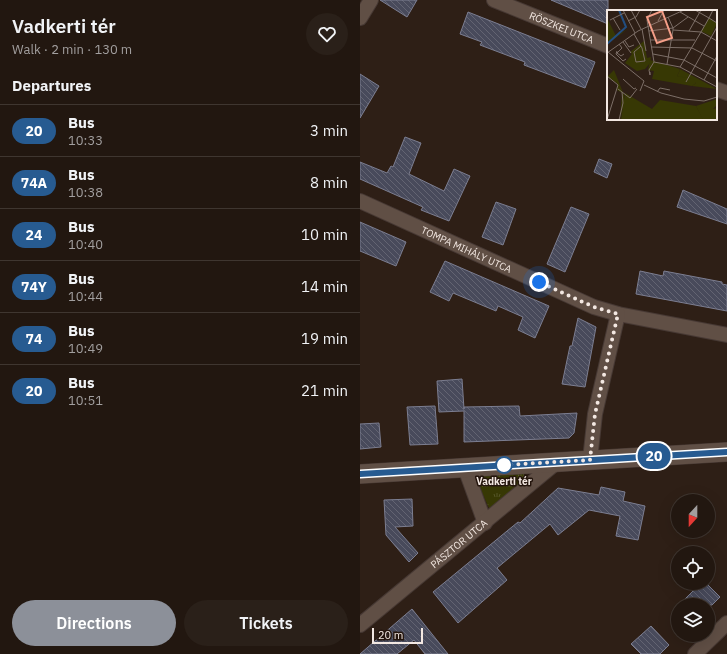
<!DOCTYPE html>
<html lang="en">
<head>
<meta charset="utf-8">
<style>
  :root { --surface:#221710; --page:#2a2019; --text:#f1f3f6; --muted:#a29f9f; --line:#3f3630; --accent:#8c9099 }
  body { margin:0; font-family:"IBM Plex Sans",sans-serif; background:var(--page); color:var(--text); height:100vh; display:flex; flex-direction:column; font-size:15px; white-space:nowrap }
  * { box-sizing:border-box; margin:0 }
  p { font-size:13px; color:var(--muted) }
  .icon { flex:none; width:22px; height:22px; fill:none; stroke:currentColor; stroke-width:2; stroke-linecap:round; stroke-linejoin:round }
  .map { position:relative; flex:1; overflow:hidden }
  .details { display:flex; flex-direction:column; background:var(--surface); width:360px }
  .details>* { flex:none }
  .badge { padding:0 8px; border-radius:13px; font-size:14px; line-height:26px }
  .needle { width:26px; rotate:201deg }
  .tools { position:absolute; left:311px; top:494px; display:grid; gap:8px }
  .tools a { display:grid; place-items:center; width:44px; height:44px; border-radius:50%; background:var(--surface); box-shadow:0 4px 16px #0002,0 0 0 1px var(--line); font-size:20px }
  .scale { position:absolute; left:12px; bottom:10px; width:51px; box-sizing:border-box; padding-left:4px; border:2px solid #f3e8e2; border-top:0; font-size:11px; line-height:14px; white-space:nowrap; color:#f3e8e2; -webkit-text-stroke:3px #24150d; paint-order:stroke }
  .you { position:absolute; width:20px; height:20px; margin:-10px; border:3px solid #fff; border-radius:50%; background:#1a73e8; box-shadow:0 0 0 6px #1a73e833 }
  .map>.badge { position:absolute; translate:-50% -50%; box-shadow:0 0 0 2px #fff }
  h2 { padding:0 12px; font-size:15px; line-height:36px }
  .round { display:grid; place-items:center; flex:none; width:42px; height:42px; border-radius:21px; background:var(--page) }
  .overview { display:flex; align-items:center; justify-content:space-between; height:68px; padding:0 12px }
  h1 { font-size:19px; font-weight:600; line-height:30px }
  .cta { display:flex; gap:8px; margin-top:auto; padding:8px 12px }
  .cta a { flex:1; height:46px; border-radius:24px; background:var(--accent); color:#fff; font-size:16px; font-weight:600; line-height:46px; text-align:center }
  .cta a+a { background:var(--page); color:var(--text) }
  ul { padding:0; list-style:none }
  li { display:flex; align-items:center; gap:12px; height:52px; padding:0 12px; border-top:1px solid var(--line) }
  li div { flex:1 }
  li b { display:block; font-size:15px }
  li em { font-style:normal }
  li .badge { min-width:44px; font-weight:700; text-align:center }
  main { display:flex; flex:1; min-height:0 }
  .map>svg:first-child { display:block }
  .grass { fill:url(#grass-tufts) }
  .building { fill:url(#building-back-hatch); stroke:#7c7e91 }
  .lines { fill:none; stroke-linecap:round; stroke-linejoin:round }
  .street-casing { stroke:#473934; stroke-width:16 }
  .secondary-casing { stroke:#473934; stroke-width:20 }
  .street { stroke:#604f45; stroke-width:14 }
  .secondary { stroke:#604f45; stroke-width:19 }
  .line-casing { stroke:#fff; stroke-width:9 }
  .line { stroke:#275b91; stroke-width:6 }
  .walk { stroke:#f3e8e2; stroke-width:4; stroke-dasharray:0 7.2 }
  .stop-dot { fill:#fff; stroke:#275b91; stroke-width:2 }
  .labels { text-anchor:middle; stroke-width:3; stroke-linejoin:round; paint-order:stroke }
  .street-label { font-size:10px; fill:#f3e8e2; stroke:#24150d }
  .stop-label { font-size:10px; font-weight:bold; fill:#f3e8e2; stroke:#24150d }
  .inset-river { fill:none; stroke:#224e80; stroke-width:2 }
  .inset-road { fill:none; stroke:#7d6f68; stroke-width:1 }
  .view { fill:#f49e88; fill-opacity:0.15; stroke:#f49e88; stroke-width:2 }
  .inset-edge { fill:none; stroke:#f3e8e2; stroke-width:2 }
</style>
</head>
<body>
<main>
<section class="details">
<div class="overview"><div><h1>Vadkerti tér</h1><p>Walk · 2 min · 130 m</p></div><a class="round"><svg class="icon" aria-label="heart" viewBox="0 0 24 24"><path d="M12 20l-8-8c-3-5 5-10 8-4 3-6 11-1 8 4z"/></svg></a></div>
<h2>Departures</h2>
<ul>
<li><span class="badge" style="background:#275b91;color:#fff">20</span><div><b>Bus</b><p>10:33</p></div><em>3 min</em></li>
<li><span class="badge" style="background:#275b91;color:#fff">74A</span><div><b>Bus</b><p>10:38</p></div><em>8 min</em></li>
<li><span class="badge" style="background:#275b91;color:#fff">24</span><div><b>Bus</b><p>10:40</p></div><em>10 min</em></li>
<li><span class="badge" style="background:#275b91;color:#fff">74Y</span><div><b>Bus</b><p>10:44</p></div><em>14 min</em></li>
<li><span class="badge" style="background:#275b91;color:#fff">74</span><div><b>Bus</b><p>10:49</p></div><em>19 min</em></li>
<li><span class="badge" style="background:#275b91;color:#fff">20</span><div><b>Bus</b><p>10:51</p></div><em>21 min</em></li>
</ul>
<div class="cta"><a>Directions</a><a>Tickets</a></div>
</section>
<div class="map">
<svg width="367" height="654" viewBox="0 0 367 654">
  <defs>
    <pattern id="grass-tufts" width="24" height="20" patternUnits="userSpaceOnUse"><rect width="24" height="20" fill="#373804"/><path d="M3 7l-1-3M5 7V3M7 7l1-3M15 17l-1-3M17 17v-4M19 17l1-3" fill="none" stroke="#545528"/></pattern>
    <pattern id="building-back-hatch" width="6" height="6" patternUnits="userSpaceOnUse"><rect width="6" height="6" fill="#484a5b"/><path d="M-1 5l2 2M0 0l6 6M5-1l2 2" fill="none" stroke="#636472"/></pattern>
  </defs>
  <rect width="100%" height="100%" fill="#2e1f16"/>
  <polygon class="grass" points="163,472 168,480 134,508 129,508 115,477"/>
  <g class="building">
    <polygon points="20,0 57,0 47,17"/>
    <polygon points="191,0 248,0 248,24"/>
    <polygon points="108,12 235,62 225,88 164,65 165,62 120,45 122,42 100,34"/>
    <polygon points="0,74 19,86 0,118"/>
    <polygon points="45,137 61,143 49,174 84,191 94,169 110,176 89,221 61,210 63,207 0,179 0,162 27,173 31,166 33,167"/>
    <polygon points="239,159 252,164 247,178 234,172"/>
    <polygon points="323,190 367,209 367,224 317,207"/>
    <polygon points="136,202 156,209 143,245 122,237"/>
    <polygon points="211,207 229,214 205,272 187,264"/>
    <polygon points="0,222 46,242 36,266 0,251"/>
    <polygon points="85,261 189,306 175,338 158,330 163,317 138,306 136,311 93,293 89,301 70,292"/>
    <polygon points="280,271 303,276 304,271 362,282 362,284 367,285 367,311 276,294"/>
    <polygon points="218,318 236,327 225,387 202,384 210,346 212,346"/>
    <polygon points="102,379 104,409 104,407 159,406 160,416 217,413 214,433 209,438 104,442 104,411 79,412 77,381"/>
    <polygon points="75,406 78,444 50,445 47,407"/>
    <polygon points="19,423 21,447 0,449 0,424"/>
    <polygon points="241,487 265,492 263,501 285,506 278,540 256,536 260,516 229,510 198,535 190,524 137,568 147,580 98,623 73,592 158,522 160,523 198,488 239,495"/>
    <polygon points="52,499 53,526 35,527 58,553 49,562 26,535 24,500"/>
    <polygon points="341,583 346,583 360,597 352,605 319,605"/>
    <polygon points="52,609 88,654 65,654 54,640 37,654 0,654"/>
    <polygon points="291,626 309,645 300,654 281,654 271,644"/>
  </g>
  <g class="lines">
    <defs>
      <g id="street">
        <path id="s1" d="M134 0 248 46"/>
        <polyline points="0,18 11,0"/>
        <polyline points="356,89 367,93"/>
        <path id="s2" d="M0 201 234 307 258 314 367 335"/>
        <polyline points="230,460 235,414 258,314"/>
        <polyline points="105,468 125,523"/>
        <path id="s3" d="M0 625 197 462"/>
        <polyline points="335,654 367,623"/>
      </g>
      <polyline id="secondary" points="0,474 367,452"/>
    </defs>
    <use href="#street" class="street-casing"/>
    <use href="#secondary" class="secondary-casing"/>
    <use href="#street" class="street"/>
    <use href="#secondary" class="secondary"/>
  </g>
  <g class="lines">
    <defs>
      <polyline id="line" points="0,474 367,452"/>
    </defs>
    <use href="#line" class="line-casing"/>
    <use href="#line" class="line"/>
    <polyline class="walk" points="144,465 230,460 235,414 258,314 234,307 179,282"/>
  </g>
  <circle class="stop-dot" cx="144" cy="465" r="8"/>
  <g class="labels">
    <g class="street-label">
      <text dy="4" stroke="none"><textPath href="#s1" startOffset="73">RÖSZKEI UTCA</textPath></text>
      <text dy="4" stroke="none"><textPath href="#s2" startOffset="117">TOMPA MIHÁLY UTCA</textPath></text>
      <text dy="4" stroke="none"><textPath href="#s3" startOffset="128">PÁSZTOR UTCA</textPath></text>
    </g>
    <g class="stop-label">
      <text x="144" y="485">Vadkerti tér</text>
    </g>
  </g>
  <g transform="translate(247 10)">
    <rect width="110" height="110" fill="#2e1f16"/>
    <path d="M37 31 40 48 44 47 43 53 38 59 30 61 18 53 25 44 23 42ZM70 58 73 59 110 79 85 76 89 73 70 66 73 60ZM7 60 17 85V93L13 110 15 83 10 80V73L0 67ZM110 89V95L106 99 110 98V110H96L89 96Z" fill="#373804"/>
    <path d="M0 8 9 26 21 19 0 34ZM43 50 70 58 73 60 70 66 86 69 89 73 85 76 45 69 47 61 41 60Z" fill="#373804"/>
    <path d="M102 8 110 13 104 26 94 21ZM18 83 45 99 53 90 89 96 96 109 14 110Z" fill="#373804"/>
    <path class="inset-river" d="M0 34 19 17 12 0"/>
    <path class="inset-road" d="M16 0 28 23M24 0 34 19M45 0 40 10 47 52M88 0 102 8 106 0M73 2 97 16M61 7 66 18 81 7M6 8 13 20M3 10 17 3M21 11 29 7 33 0M51 11 57 0M110 13 102 8 94 22 110 31M35 19 39 41M42 21 66 18V20L94 22 73 57M82 21 94 0M27 24 35 38 38 51 29 52 27 42 34 36M43 30H88M18 31 22 37 27 35M16 32 24 43M12 34 15 38 10 43 14 46 17 44M44 37 85 38 110 51M10 41 9 44 16 51 19 49M1 42 37 71 33 81M0 43 31 21 77 0M46 44 77 50 110 68M47 52 73 57 110 77M60 54 66 20M43 62V65L42 60 47 52M0 66 11 75 0 110M16 69 27 79 29 78M97 70 110 46M79 72 110 17M37 75 54 83 77 89 97 91 110 87M11 79 23 88 30 79M50 82 53 78 63 80M12 110 16 93 15 82"/>
    <path class="view" d="M55 1 65 28 50 33 40 7Z"/>
    <rect width="110" height="110" class="inset-edge"/>
  </g>
</svg>
<div class="tools">
<a><svg class="needle" viewBox="-14 -14 28 28"><path d="M0-13l5 13h-10z" fill="#e53935"/><path d="M0 13l5-13h-10z" fill="#a29f9f"/></svg></a>
<a><svg class="icon" aria-label="locate" viewBox="0 0 24 24"><circle cx="12" cy="12" r="6"/><path d="M12 2v4M12 18v4M2 12h4M18 12h4"/></svg></a>
<a><svg class="icon" aria-label="layers" viewBox="0 0 24 24"><path d="M12 4l9 5-9 5-9-5zM3 14l9 5 9-5"/></svg></a>
</div>
<div class="scale">20 m</div>
<div class="you" style="left:179px;top:282px"></div>
<b class="badge" style="left:294px;top:456px;background:#275b91;color:#fff">20</b>
</div>
</main>
</body>
</html>
